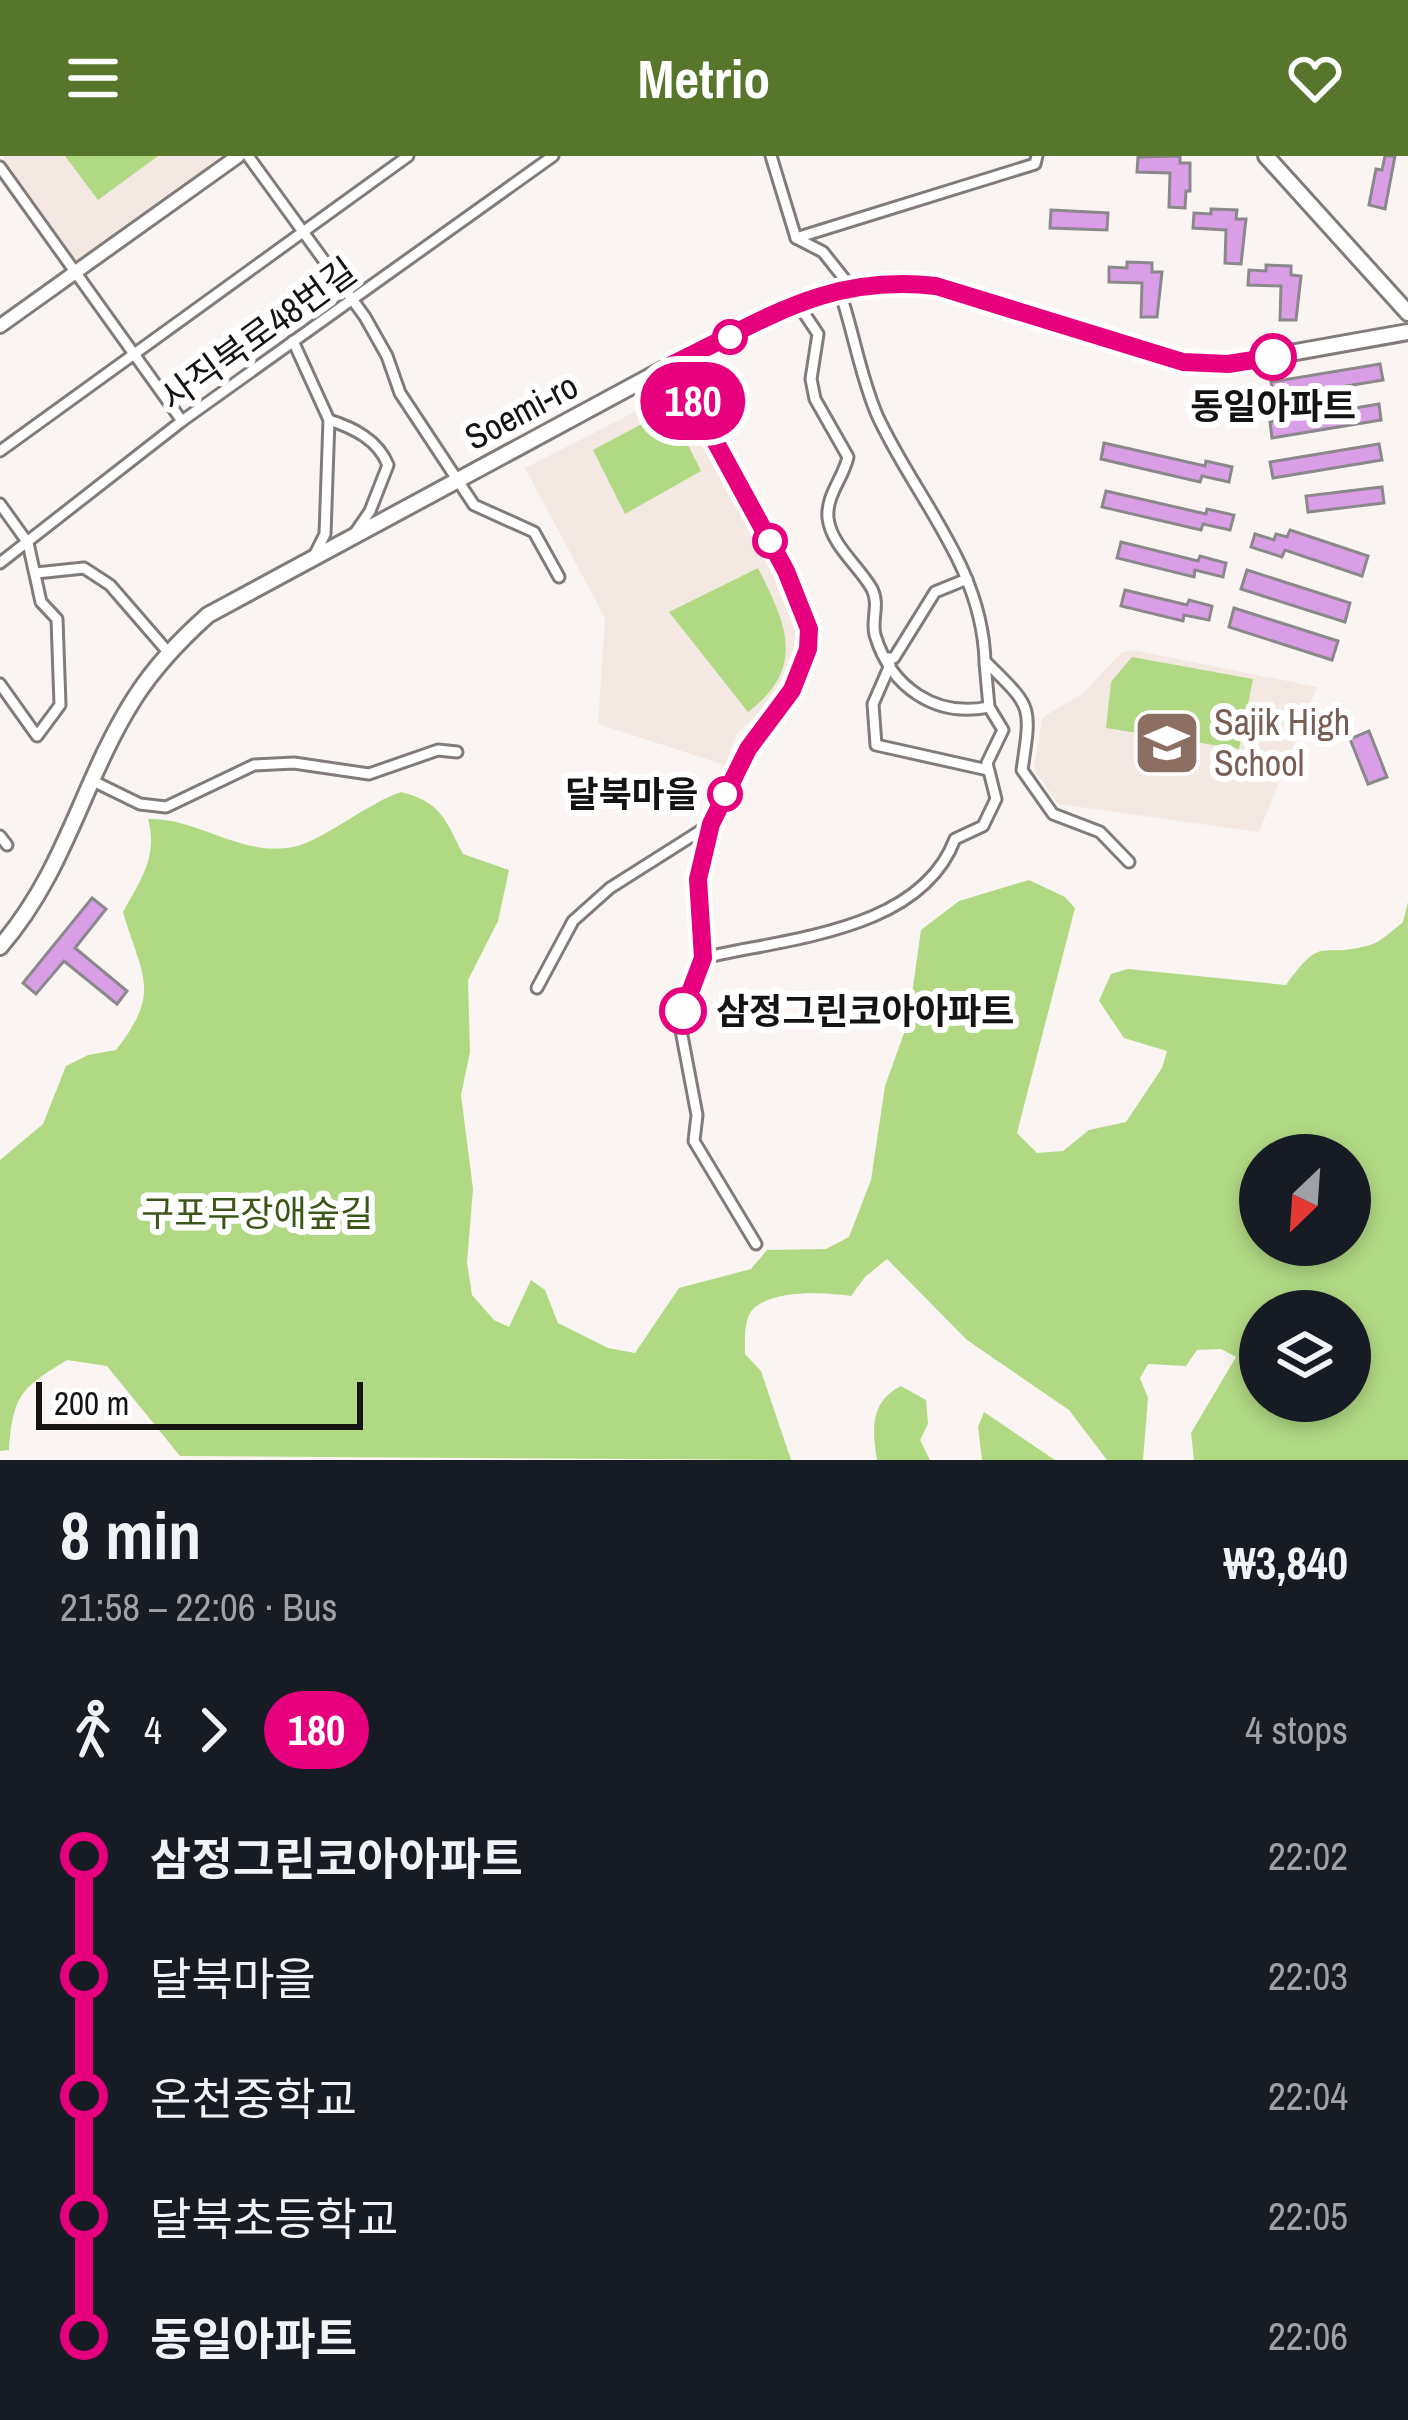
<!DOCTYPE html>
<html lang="en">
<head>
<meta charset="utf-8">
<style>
  :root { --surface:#171b24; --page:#20242c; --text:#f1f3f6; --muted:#9ea1a6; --accent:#58762b }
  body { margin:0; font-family:"Archivo Narrow","Noto Sans KR",sans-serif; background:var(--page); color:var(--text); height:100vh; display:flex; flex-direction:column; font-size:45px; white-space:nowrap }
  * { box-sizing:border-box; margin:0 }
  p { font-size:39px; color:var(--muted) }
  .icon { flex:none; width:66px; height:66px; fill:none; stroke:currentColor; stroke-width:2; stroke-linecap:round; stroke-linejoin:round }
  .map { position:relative; height:1304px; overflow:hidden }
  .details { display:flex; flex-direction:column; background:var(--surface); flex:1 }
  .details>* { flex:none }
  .badge { padding:0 24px; border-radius:39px; font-size:42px; line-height:78px }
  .needle { width:78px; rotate:205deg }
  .controls { position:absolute; left:1239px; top:978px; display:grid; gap:24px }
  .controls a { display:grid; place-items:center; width:132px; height:132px; border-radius:50%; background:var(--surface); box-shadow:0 6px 18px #0003; font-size:60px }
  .scale { position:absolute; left:36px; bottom:30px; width:327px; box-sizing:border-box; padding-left:12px; border:6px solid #151413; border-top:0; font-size:33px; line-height:42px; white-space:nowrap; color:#151413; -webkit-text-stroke:9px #fff; paint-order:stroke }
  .map>.badge { position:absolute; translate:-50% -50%; box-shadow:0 0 0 6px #fff }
  .legs { display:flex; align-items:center; gap:18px; height:132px; padding:0 60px; font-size:39px }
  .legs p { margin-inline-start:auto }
  .head { display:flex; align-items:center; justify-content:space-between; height:204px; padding:0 60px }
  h1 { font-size:66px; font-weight:800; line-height:90px }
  ul { padding:0 60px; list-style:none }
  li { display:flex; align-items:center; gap:42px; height:120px; font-size:45px }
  li i { display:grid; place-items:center; width:18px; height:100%; margin:0 15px; background:currentColor }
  li i::after { content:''; width:30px; height:30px; margin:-15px; border:9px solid; border-radius:50%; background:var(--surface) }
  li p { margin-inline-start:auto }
  li:first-child i { background:linear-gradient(#0000 50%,currentColor 0) }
  li:last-child i { background:linear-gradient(currentColor 50%,#0000 0) }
  header { display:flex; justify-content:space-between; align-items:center; height:156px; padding:0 60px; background:var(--accent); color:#fff; font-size:54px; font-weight:800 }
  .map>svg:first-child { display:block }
  .built { fill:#f4e8e2 }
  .green { fill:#b1d984; fill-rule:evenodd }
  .building { fill:#da9ee7; stroke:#8b888b; stroke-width:3 }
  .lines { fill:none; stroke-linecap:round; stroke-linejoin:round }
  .minor-casing { stroke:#817c7a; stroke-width:15 }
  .tertiary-casing { stroke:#817c7a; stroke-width:18 }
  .secondary-casing { stroke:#817c7a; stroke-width:20 }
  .minor { stroke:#fff; stroke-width:9 }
  .tertiary { stroke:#fff; stroke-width:12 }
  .secondary { stroke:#fff; stroke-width:14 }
  .line-1-casing { stroke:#fff; stroke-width:27 }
  .line-1 { stroke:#e6007e; stroke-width:18 }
  .stop-1-dot { fill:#fff; stroke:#e6007e; stroke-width:6 }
  .labels { text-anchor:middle; stroke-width:12; stroke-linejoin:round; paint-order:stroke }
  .street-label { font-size:36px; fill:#151413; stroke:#fff }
  .stop-label { font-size:36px; font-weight:bold; fill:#151413; stroke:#fff }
  .education-label { font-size:36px; fill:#785e54; stroke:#fff; text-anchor:start }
  .park-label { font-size:36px; fill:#3c5519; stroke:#fff }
</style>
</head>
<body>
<header><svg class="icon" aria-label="menu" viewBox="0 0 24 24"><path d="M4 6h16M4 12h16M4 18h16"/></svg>Metrio<svg class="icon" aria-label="heart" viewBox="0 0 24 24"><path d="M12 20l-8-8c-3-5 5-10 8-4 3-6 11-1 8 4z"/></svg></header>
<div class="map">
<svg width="1408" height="1304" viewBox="0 0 1408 1304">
  <rect width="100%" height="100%" fill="#faf5f2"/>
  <g class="built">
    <polygon points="2,0 221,0 78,108"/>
    <polygon points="676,235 762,391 796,471 794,495 783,523 767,549 737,578 725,609 598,568 605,462 525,312"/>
    <polygon points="1134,494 1317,531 1259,676 1058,648 1034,613 1042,562 1083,537 1121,497"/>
  </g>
  <g class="green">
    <polygon points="65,0 158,0 98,44"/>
    <polygon points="670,253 701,315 625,358 593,294"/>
    <path d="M758 412C786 468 807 511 748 556L669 456Z"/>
    <polygon points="1132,501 1253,523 1239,593 1106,572 1111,526"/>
    <path d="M401 636C441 646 445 663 463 698L509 714 498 765 468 824 470 896 461 939 473 1033 467 1106 472 1139 494 1164 509 1171 531 1124 545 1134 558 1167 608 1192 635 1197 679 1132 751 1113 767 1094 826 1093 849 1081 871 1024 885 930 908 866 921 774 959 745 1029 724 1065 741 1075 752 1017 977 1037 997 1063 995 1089 974 1126 966 1162 912 1167 895 1124 882 1099 845 1111 818 1128 813 1286 829C1324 776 1319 804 1370 789 1381 786 1394 773 1403 766L1408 746V1304H1194L1191 1277 1236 1201 1221 1193 1197 1194 1186 1210 1148 1208 1140 1222 1148 1242 1143 1304H1107L1069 1254 967 1184 887 1103 865 1121 851 1140C826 1136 763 1132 749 1159 744 1170 745 1186 745 1198L761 1215 791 1304 180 1300 107 1210 67 1204C21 1232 13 1239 9 1294L0 1295V1004L43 968 66 910 88 899 116 894C162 835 142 821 123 756 141 723 158 701 148 663 197 661 240 701 293 691 321 686 366 648 401 636ZM1260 999H1350V1089H1260ZM1260 1155H1350V1245H1260Z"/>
    <path d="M901 1230 926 1244 928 1268 920 1284 930 1304H877C872 1272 870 1246 901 1230Z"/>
    <polygon points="984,1256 1055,1304 982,1304 978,1271"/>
  </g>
  <g class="building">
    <polygon points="1180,0 1180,7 1190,7 1190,35 1186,35 1185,52 1169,51 1170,17 1137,16 1138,1"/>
    <polygon points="1385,0 1395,0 1385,53 1369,49 1376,13 1382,14"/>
    <polygon points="1211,53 1237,54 1236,63 1246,63 1241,108 1225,107 1226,74 1193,72 1194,57 1211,58"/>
    <polygon points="1051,54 1108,57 1107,74 1050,72"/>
    <polygon points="1127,106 1152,107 1152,116 1162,116 1157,161 1141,161 1142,127 1109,126 1109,111 1127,112"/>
    <polygon points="1266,109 1291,110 1291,119 1301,120 1296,164 1280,164 1281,130 1248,129 1249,114 1266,115"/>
    <polygon points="1380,208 1383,224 1274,242 1271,226"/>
    <polygon points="1379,248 1381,264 1272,282 1270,266"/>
    <polygon points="1104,287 1205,310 1206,305 1232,311 1229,326 1202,320 1200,326 1101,303"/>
    <polygon points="1379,288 1382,304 1273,322 1270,306"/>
    <polygon points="1382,331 1384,347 1308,356 1306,340"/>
    <polygon points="1106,335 1206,358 1207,353 1234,359 1230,374 1203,368 1201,374 1102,351"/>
    <polygon points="1290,374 1368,400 1362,420 1285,394 1282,401 1251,391 1255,378 1274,384 1276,378 1287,381"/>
    <polygon points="1121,386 1198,405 1200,400 1226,407 1223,421 1195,414 1194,421 1117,402"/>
    <polygon points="1247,414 1350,447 1345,466 1241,433"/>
    <polygon points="1125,434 1187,449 1189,444 1212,450 1209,464 1184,459 1183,465 1121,450"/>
    <polygon points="1234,452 1338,485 1332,504 1229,471"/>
    <polygon points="1369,575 1387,621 1368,628 1350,583"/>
    <polygon points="92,742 106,753 75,792 127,835 117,848 64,805 36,838 23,827"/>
  </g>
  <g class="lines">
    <defs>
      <g id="minor">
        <polyline points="248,0 365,161 387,200 400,237 474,349 534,376 559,421"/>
        <polyline points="771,0 796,82 823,96 850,130"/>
        <polyline points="0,11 182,265"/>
        <polyline points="796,82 1035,8 1037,0"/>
        <path d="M839 133C853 173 860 220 877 259 915 342 982 409 985 505 1032 552 1032 547 1022 614L1053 658 1100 676 1129 706"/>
        <path d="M798 148 818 178 811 223 815 243 848 301C843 323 826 339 828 362 831 389 859 410 872 433 880 449 871 463 875 479 891 532 936 562 989 551"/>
        <polyline points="293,185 329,264 325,378 314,400"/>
        <polyline points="673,208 786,415 809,473 808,493 792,534 748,593 711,668 699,723 703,802 691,826 680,869 697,959 694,985 756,1088"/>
        <path d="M329 264C354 272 378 284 388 309L370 355 355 377"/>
        <polyline points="0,295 408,0"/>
        <polyline points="0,348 28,387 41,446 57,463 60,549 37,580 0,528"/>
        <polyline points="0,407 182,265 553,0"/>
        <polyline points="36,417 84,412 110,429 168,496"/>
        <polyline points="888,502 894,502 935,436 967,423"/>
        <polyline points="890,509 873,548 876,589 988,614"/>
        <polyline points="95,626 140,648 166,651 254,609 294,607 369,618 438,594 457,596"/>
        <polyline points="0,680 7,689"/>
        <path d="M703 802C787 782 920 776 955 683L983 670 996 643 987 607 1003 574 989 551 985 507"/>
        <polyline points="537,832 573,765 610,732 711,668"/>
      </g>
      <polyline id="tertiary" points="0,170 238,0"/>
      <g id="secondary">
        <polyline points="1266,0 1408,157"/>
        <path d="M0 791C67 713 82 625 134 543 155 510 179 485 208 459L673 208 798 148 850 130 899 126 936 130 1183 206 1228 208 1408 176"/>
      </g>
    </defs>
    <use href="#minor" class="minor-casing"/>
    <use href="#tertiary" class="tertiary-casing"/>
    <use href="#secondary" class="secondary-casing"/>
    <use href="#minor" class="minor"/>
    <use href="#tertiary" class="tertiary"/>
    <use href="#secondary" class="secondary"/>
  </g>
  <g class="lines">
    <defs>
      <path id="line-1" d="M683 855 703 802 698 723 711 668 748 593 792 534 808 493 809 473 786 415 673 208C767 163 827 118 936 130L1183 206 1228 208 1273 201"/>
    </defs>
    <use href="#line-1" class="line-1-casing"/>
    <use href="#line-1" class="line-1"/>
  </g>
  <defs>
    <symbol id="school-square" viewBox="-11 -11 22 22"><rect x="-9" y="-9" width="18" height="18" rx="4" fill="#8d6e63" stroke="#fff"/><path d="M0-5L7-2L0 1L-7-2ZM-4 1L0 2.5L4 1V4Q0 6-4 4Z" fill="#fff"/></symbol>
  </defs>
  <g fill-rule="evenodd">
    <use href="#school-square" x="1129" y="549" width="76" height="76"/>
  </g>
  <g class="stop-1-dot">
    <circle cx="730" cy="181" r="15"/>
    <circle cx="1273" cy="201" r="21"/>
    <circle cx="770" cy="385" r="15"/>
    <circle cx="725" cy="638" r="15"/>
    <circle cx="683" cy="855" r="21"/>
  </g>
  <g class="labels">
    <g class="street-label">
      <text transform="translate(258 178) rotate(-36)" y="13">사직북로48번길</text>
      <text transform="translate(521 255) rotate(-28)" y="13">Soemi-ro</text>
    </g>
    <g class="stop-label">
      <text x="1273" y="263">동일아파트</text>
      <text x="698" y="651" text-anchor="end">달북마을</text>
      <text x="716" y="868" text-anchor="start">삼정그린코아아파트</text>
    </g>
    <g class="education-label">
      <text x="1214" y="579">Sajik High<tspan x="1214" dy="41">School</tspan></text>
    </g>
    <g class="park-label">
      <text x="257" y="1070">구포무장애숲길</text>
    </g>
  </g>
</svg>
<div class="controls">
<a><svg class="needle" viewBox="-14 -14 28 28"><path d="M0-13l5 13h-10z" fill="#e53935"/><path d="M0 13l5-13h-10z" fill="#9ea1a6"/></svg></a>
<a><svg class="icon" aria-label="layers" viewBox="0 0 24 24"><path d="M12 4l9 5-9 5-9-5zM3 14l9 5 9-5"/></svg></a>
</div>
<div class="scale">200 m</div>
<b class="badge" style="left:693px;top:245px;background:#e6007e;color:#fff">180</b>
</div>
<section class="details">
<div class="head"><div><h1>8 min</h1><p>21:58 – 22:06 · Bus</p></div><b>₩3,840</b></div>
<div class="legs"><svg class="icon" aria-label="walk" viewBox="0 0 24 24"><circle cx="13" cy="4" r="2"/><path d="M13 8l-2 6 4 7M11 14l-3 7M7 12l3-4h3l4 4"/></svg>4<svg class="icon" aria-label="forward" viewBox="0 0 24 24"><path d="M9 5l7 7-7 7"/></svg><b class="badge" style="background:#e6007e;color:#fff">180</b><p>4 stops</p></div>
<ul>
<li><i style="color:#e6007e"></i><b>삼정그린코아아파트</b><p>22:02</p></li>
<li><i style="color:#e6007e"></i><span>달북마을</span><p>22:03</p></li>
<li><i style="color:#e6007e"></i><span>온천중학교</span><p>22:04</p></li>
<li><i style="color:#e6007e"></i><span>달북초등학교</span><p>22:05</p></li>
<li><i style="color:#e6007e"></i><b>동일아파트</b><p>22:06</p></li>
</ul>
</section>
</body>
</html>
